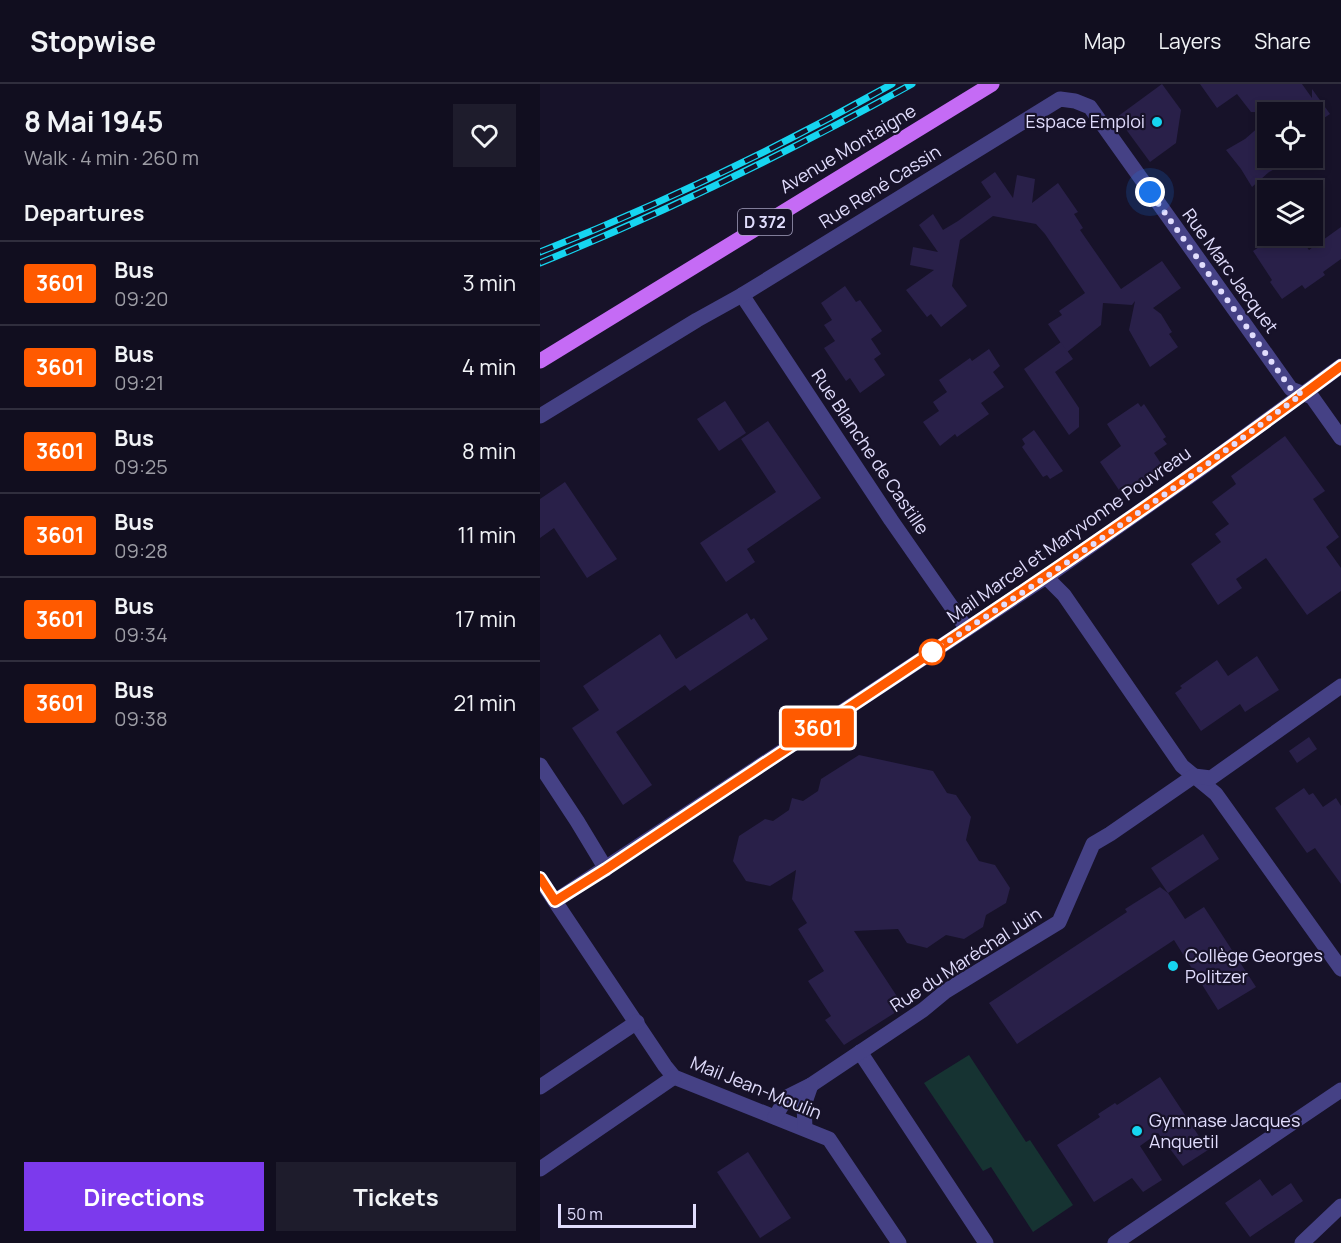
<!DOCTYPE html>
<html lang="en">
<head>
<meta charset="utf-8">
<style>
  :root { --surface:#110e1f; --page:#1e1c2c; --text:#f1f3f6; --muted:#9c9ca4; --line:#302e3d; --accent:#7c3aed }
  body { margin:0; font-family:Manrope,sans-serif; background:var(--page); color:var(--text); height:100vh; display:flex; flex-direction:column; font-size:22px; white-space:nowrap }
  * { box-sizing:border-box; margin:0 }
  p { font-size:20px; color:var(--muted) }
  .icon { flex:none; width:33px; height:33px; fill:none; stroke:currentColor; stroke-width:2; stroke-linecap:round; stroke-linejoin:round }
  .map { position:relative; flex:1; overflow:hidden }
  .sheet { display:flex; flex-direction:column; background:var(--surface); width:540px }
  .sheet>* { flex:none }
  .badge { padding:0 12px; border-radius:4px; font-size:21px; line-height:39px }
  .controls { position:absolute; left:717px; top:18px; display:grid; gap:12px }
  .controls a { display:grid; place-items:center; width:66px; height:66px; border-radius:0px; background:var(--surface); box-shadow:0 3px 9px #0003,0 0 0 2px var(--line); font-size:30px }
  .scale { position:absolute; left:18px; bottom:15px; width:138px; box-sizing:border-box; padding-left:6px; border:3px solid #e1ddfd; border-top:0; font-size:16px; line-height:21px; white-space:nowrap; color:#e1ddfd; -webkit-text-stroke:4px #171229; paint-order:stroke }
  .you { position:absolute; width:30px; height:30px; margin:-15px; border:4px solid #fff; border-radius:50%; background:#1a73e8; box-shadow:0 0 0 9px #1a73e833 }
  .map>.badge { position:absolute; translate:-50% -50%; box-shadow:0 0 0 3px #fff }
  h2 { padding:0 24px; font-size:22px; line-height:54px }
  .round { display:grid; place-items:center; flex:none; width:63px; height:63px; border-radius:0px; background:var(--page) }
  .overview { display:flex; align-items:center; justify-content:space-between; height:102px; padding:0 24px }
  h1 { font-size:28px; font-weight:700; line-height:45px }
  .button { display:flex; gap:12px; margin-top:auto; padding:12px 24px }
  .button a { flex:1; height:69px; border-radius:0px; background:var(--accent); color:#fff; font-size:24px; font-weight:700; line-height:69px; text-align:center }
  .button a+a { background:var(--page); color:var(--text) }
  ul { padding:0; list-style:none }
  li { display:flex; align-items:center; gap:18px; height:84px; padding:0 24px; border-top:2px solid var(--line) }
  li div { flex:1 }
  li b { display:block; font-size:22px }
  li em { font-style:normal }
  li .badge { min-width:66px; font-weight:700; text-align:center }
  header { display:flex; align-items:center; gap:36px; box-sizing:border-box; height:84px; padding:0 30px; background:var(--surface); border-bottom:2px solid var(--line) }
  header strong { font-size:28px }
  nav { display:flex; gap:33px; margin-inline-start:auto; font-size:21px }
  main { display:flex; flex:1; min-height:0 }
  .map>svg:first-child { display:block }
  .green { fill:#163332 }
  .building { fill:#292049 }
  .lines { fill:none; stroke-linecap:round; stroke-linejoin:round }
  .minor { stroke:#454185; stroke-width:15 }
  .primary { stroke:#c56bf5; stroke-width:15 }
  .rail-casing { stroke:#16d5f0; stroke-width:7 }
  .rail { stroke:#171229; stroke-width:4.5; stroke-dasharray:14; stroke-linecap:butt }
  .line-casing { stroke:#fff; stroke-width:14 }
  .line { stroke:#ff5a00; stroke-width:9 }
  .walk { stroke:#e1ddfd; stroke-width:6; stroke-dasharray:0 10.8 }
  .poi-dot { fill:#16d5f0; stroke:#171229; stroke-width:2 }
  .stop-dot { fill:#fff; stroke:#ff5a00; stroke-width:3 }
  .labels { text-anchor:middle; stroke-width:4.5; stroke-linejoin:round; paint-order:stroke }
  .shield { fill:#171229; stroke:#a4a0bd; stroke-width:1.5 }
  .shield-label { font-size:16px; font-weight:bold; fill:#e1ddfd }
  .poi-label { font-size:18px; fill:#e1ddfd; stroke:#171229; text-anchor:start }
  .street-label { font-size:18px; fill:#e1ddfd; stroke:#171229 }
</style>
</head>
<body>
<header>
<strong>Stopwise</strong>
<nav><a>Map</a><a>Layers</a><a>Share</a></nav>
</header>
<main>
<section class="sheet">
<div class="overview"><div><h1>8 Mai 1945</h1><p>Walk · 4 min · 260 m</p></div><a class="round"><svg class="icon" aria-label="heart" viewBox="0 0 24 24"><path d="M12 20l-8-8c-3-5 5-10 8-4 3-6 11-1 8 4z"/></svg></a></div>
<h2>Departures</h2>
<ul>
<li><span class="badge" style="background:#ff5a00;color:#fff">3601</span><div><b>Bus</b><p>09:20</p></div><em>3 min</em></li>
<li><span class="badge" style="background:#ff5a00;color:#fff">3601</span><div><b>Bus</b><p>09:21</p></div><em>4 min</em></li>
<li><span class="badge" style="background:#ff5a00;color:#fff">3601</span><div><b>Bus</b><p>09:25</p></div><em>8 min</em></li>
<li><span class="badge" style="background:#ff5a00;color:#fff">3601</span><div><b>Bus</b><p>09:28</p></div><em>11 min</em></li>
<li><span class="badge" style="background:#ff5a00;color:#fff">3601</span><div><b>Bus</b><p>09:34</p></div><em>17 min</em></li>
<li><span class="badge" style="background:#ff5a00;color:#fff">3601</span><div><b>Bus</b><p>09:38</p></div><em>21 min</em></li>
</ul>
<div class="button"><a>Directions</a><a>Tickets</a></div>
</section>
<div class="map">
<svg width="801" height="1159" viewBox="0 0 801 1159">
  <rect width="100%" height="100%" fill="#171229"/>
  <polygon class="green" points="429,971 486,1058 490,1056 533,1121 493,1148 451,1083 443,1087 384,999"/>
  <g class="building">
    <polygon points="622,0 641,26 636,59 610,78 577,33"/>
    <polygon points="660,0 762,0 772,14 772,5 790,30 772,42 772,28 711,28 697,10 677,24"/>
    <polygon points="728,35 728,74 755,74 729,88 712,103 701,85 686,66 705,55"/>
    <polygon points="455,88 473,114 477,91 495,95 492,119 518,99 538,128 534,130 543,144 540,146 581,205 622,177 641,204 613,224 621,230 632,248 629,250 638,263 610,283 589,246 595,217 592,221 563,219 561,241 527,268 508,240 522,231 519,227 545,209 505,150 496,140 453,132 420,156 412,202 427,222 401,243 391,230 387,233 366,206 394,186 370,181 373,163 398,168 379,141 393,130 403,146 418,137 451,113 441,98"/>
    <polygon points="801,143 801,175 783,188 785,191 765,205 762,201 742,215 730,198 732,196 713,167 731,155 737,163 753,152 759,152 769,166"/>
    <polygon points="305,202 316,218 320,216 342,247 331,255 341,270 334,275 345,291 320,309 310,294 306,297 284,264 295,257 284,241 292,236 281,219"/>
    <polygon points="521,258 533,275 515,288 539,324 539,343 529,351 484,285"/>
    <polygon points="449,265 460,282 453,288 464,303 441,319 449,330 417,353 415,350 400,362 383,338 399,327 393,318 407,308 399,296 430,274 432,277"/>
    <polygon points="185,317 206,349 179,367 157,335"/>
    <polygon points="598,319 601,323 604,320 626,353 623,355 627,360 614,369 622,381 618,384 620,387 589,409 587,406 581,409 560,378 581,362 567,340"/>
    <polygon points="228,337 281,414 207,465 215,478 186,498 160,459 236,408 201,355"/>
    <polygon points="494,346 523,387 510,395 507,391 503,393 482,363 485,360 482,355"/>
    <polygon points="745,352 785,407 773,415 799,453 786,463 801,484 801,507 767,531 726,474 696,495 702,504 678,521 651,480 681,458 675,450 689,440 672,418 696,400 691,392"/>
    <polygon points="25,398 77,475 47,494 14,444 0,454 0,415"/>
    <polygon points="207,529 211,536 214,534 228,555 150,607 145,601 76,648 112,701 83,721 32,644 59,626 43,602 120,550 136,575"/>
    <polygon points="717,572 739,606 705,628 700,620 661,647 635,609 642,604 640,602 677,576 688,592"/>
    <polygon points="769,653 777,665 757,679 749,667"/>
    <polygon points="319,671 393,687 407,709 416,711 431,733 426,756 439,777 455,781 470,804 466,819 446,831 443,843 424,855 406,851 387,864 367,859 358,845 314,847 364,923 304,961 285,936 291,932 268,897 284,887 258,845 267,839 252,815 256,786 230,802 206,797 193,777 199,752 225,735 233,737 249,726 252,714 263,717 278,707 281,695"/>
    <polygon points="764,704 769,711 773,709 783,723 796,714 801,722 801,800 775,764 767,769 735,724"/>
    <polygon points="663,750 679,775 628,809 611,784"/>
    <polygon points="620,803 628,809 645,835 664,823 716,903 678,926 634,856 477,960 449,919 587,828 585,825"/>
    <polygon points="620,993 668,1066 643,1082 618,1049 600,1062 622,1096 603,1108 592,1094 554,1118 517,1061 560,1033 558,1030 575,1019 577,1021"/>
    <polygon points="208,1068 251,1134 220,1154 177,1088"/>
    <polygon points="720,1095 732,1112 751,1099 763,1117 710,1153 685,1119"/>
  </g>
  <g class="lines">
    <g class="minor">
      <polyline points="202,211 351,436 427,545"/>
      <polyline points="0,332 157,236 202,211 520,15 535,17 550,23 751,305 772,313 801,354"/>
      <polyline points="506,493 524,511 642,682 676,710 801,885"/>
      <polyline points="0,681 37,737 66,785"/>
      <polyline points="0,795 125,982 134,993 289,1055 359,1159"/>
      <polyline points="15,817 506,493 659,386 801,282"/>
      <polyline points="320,968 446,1159"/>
      <polyline points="0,1003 97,938"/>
      <polyline points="235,1033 247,1013 271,1001 383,926 406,907 519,838 553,760 570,750 654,692 671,694 801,602"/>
      <polyline points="265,1044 264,1021 271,1001"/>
      <polyline points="0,1085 134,993"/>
      <polyline points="575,1159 801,1006"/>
      <polyline points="762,1159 801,1122"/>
    </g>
    <polyline class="primary" points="0,277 452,0"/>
    <defs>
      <g id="rail">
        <path d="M0 168C121 120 238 64 352 0"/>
        <path d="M0 179C128 127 251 67 372 0"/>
      </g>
    </defs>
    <use href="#rail" class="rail-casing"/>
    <use href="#rail" class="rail"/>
  </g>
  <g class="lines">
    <defs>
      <path id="line" d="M0 794 15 817 66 785C313 619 564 460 801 282"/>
    </defs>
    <use href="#line" class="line-casing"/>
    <use href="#line" class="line"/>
    <polyline class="walk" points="392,568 506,493 651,392 762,310 751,305 610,108"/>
  </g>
  <g class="poi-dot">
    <circle cx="617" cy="38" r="6"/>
    <circle cx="633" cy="882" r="6"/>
    <circle cx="597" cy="1047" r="6"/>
  </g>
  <circle class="stop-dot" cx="392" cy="568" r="12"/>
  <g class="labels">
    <rect class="shield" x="198" y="125" width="54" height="26" rx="4.5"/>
    <g class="shield-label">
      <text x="225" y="144">D 372</text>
    </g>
    <g class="poi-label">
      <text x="605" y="44" text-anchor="end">Espace Emploi</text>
      <text x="645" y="878">Collège Georges<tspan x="645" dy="21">Politzer</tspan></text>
      <text x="609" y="1043">Gymnase Jacques<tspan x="609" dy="21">Anquetil</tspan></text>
    </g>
    <g class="street-label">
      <text transform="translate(308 65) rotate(-31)" y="6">Avenue Montaigne</text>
      <text transform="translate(340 103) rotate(-32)" y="6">Rue René Cassin</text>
      <text transform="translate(690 187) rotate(54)" y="6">Rue Marc Jacquet</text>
      <text transform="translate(330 368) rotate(56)" y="6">Rue Blanche de Castille</text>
      <text transform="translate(529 451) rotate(-35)" y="6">Mail Marcel et Maryvonne Pouvreau</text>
      <text transform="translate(426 876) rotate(-33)" y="6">Rue du Maréchal Juin</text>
      <text transform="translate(216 1004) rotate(22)" y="6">Mail Jean-Moulin</text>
    </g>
  </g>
</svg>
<div class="controls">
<a><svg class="icon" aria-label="locate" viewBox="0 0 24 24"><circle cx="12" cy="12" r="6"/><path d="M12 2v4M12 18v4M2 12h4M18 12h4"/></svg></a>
<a><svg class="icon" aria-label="layers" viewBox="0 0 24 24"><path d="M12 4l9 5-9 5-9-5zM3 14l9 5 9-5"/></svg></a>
</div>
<div class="scale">50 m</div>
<div class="you" style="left:610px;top:108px"></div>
<b class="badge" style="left:278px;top:644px;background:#ff5a00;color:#fff">3601</b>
</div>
</main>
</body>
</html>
